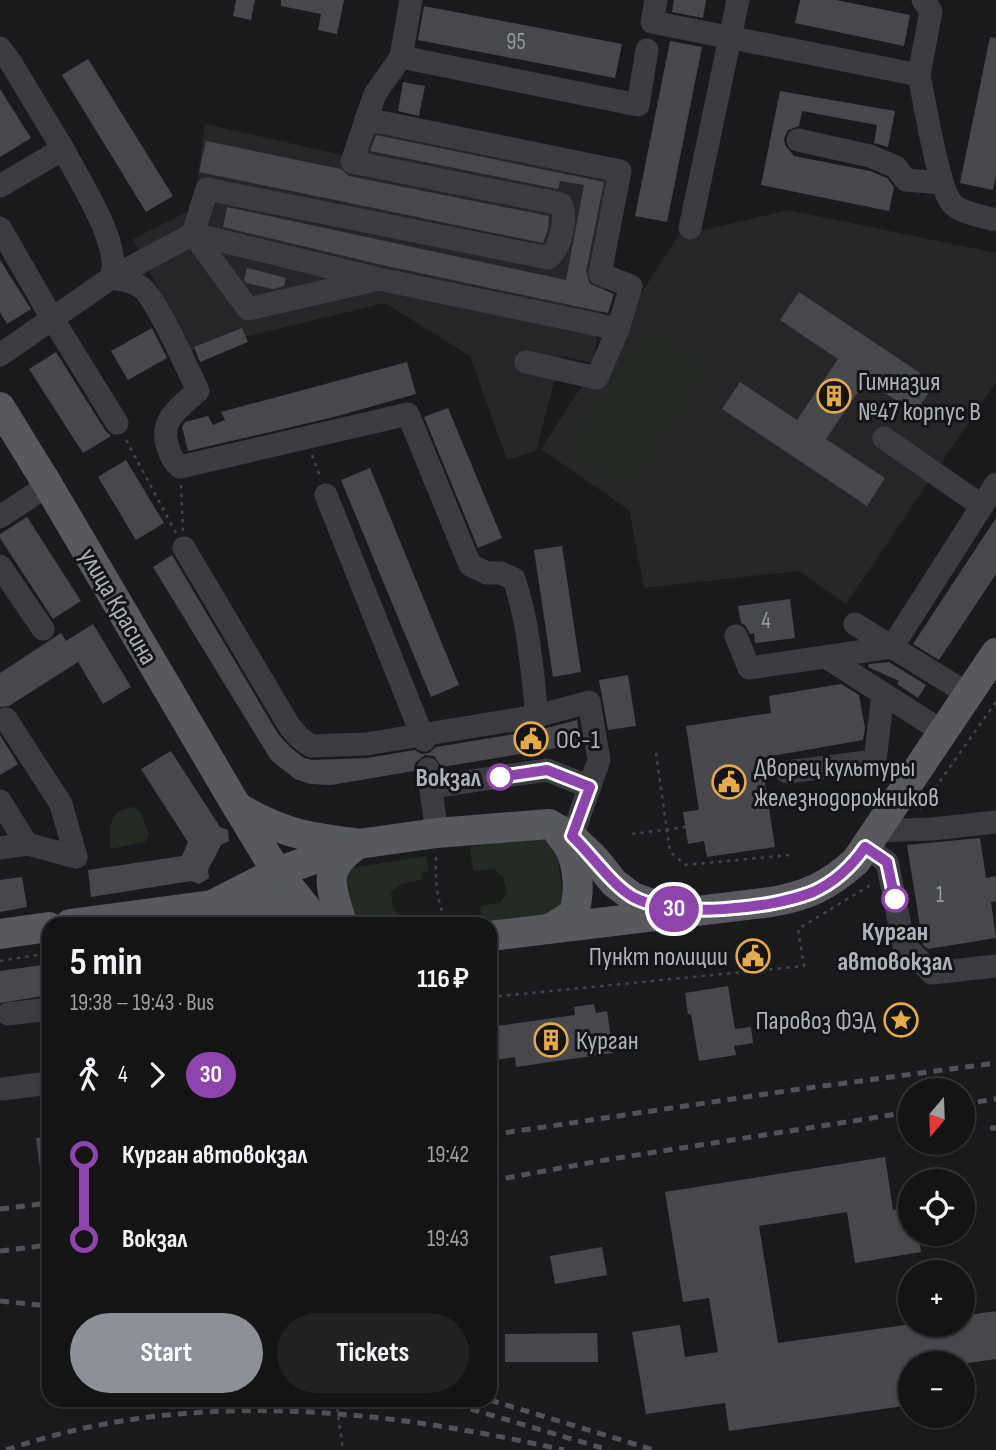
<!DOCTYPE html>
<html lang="en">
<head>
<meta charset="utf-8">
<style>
  :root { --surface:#141415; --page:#212122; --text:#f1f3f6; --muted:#9d9ea0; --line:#333334; --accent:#8c9099 }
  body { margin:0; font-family:"Sofia Sans Condensed",sans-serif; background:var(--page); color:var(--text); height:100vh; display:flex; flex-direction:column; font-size:26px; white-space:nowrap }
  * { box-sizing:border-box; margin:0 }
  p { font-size:23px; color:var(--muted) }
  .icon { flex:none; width:38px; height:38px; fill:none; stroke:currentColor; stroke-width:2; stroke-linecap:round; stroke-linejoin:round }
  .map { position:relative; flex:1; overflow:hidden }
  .details { position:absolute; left:42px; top:917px; width:455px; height:490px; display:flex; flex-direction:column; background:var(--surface); border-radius:21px; box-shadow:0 2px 5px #0004,0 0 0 2px var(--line) }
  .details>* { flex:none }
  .badge { padding:0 14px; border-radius:23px; font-size:24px; line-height:46px }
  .needle { width:46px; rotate:199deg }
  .controls { position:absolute; left:898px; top:1078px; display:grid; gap:14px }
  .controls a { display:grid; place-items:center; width:77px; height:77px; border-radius:50%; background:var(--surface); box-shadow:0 2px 5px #0004,0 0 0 2px var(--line); font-size:35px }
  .map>.badge { position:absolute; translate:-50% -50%; box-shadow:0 0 0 4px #fff }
  .legs { display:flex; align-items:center; gap:10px; height:77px; padding:0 28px; font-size:23px }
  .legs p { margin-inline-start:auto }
  .headline { display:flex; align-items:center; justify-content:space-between; height:119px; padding:0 28px }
  h1 { font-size:38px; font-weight:700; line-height:52px }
  .button { display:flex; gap:14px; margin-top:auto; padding:14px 28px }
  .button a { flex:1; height:80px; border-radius:42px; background:var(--accent); color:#fff; font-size:28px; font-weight:700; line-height:80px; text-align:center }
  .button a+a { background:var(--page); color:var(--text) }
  ul { padding:0 28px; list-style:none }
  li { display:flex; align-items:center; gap:24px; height:84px; font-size:26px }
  li i { display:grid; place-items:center; width:10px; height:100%; margin:0 9px; background:currentColor }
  li i::after { content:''; width:18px; height:18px; margin:-9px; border:5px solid; border-radius:50%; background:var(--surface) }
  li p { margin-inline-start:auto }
  li:first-child i { background:linear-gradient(#0000 50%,currentColor 0) }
  li:last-child i { background:linear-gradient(currentColor 50%,#0000 0) }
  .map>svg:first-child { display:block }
  .built { fill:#262629 }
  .green { fill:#222a23 }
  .building { fill:#47484c }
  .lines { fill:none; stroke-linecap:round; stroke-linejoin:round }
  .path { stroke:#414348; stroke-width:2.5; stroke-dasharray:3.5 5; stroke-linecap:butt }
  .minor { stroke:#3b3c41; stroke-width:23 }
  .major { stroke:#57595f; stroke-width:30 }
  .rail { stroke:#505257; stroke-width:5; stroke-dasharray:9 7; stroke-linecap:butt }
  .path-bridge { stroke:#414348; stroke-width:2.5; stroke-dasharray:3.5 5; stroke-linecap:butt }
  .line-1-casing { stroke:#fff; stroke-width:16 }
  .line-1 { stroke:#8e44ad; stroke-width:10 }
  .stop-1-dot { fill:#fff; stroke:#8e44ad; stroke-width:3.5 }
  .labels { text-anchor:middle; stroke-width:6; stroke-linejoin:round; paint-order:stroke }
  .number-label { font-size:23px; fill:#94989e }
  .poi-label { font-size:26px; fill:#adb2ba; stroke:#151517; text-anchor:start }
  .street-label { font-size:26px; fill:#adb2ba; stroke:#151517 }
  .stop-label { font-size:26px; font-weight:bold; fill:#adb2ba; stroke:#151517; text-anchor:end }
</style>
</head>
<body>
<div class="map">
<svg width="996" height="1450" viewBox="0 0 996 1450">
  <rect width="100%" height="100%" fill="#1a1a1c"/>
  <g class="built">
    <polygon points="364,107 625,167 593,363 561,356 536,451 507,460 470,356 385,303 190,350 133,239 193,209 205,124 351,157"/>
    <polygon points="788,210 996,253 996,382 846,604 799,571 644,588 629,510 541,449 678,236"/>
  </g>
  <g class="green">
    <polygon points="650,333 657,334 699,362 704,370 702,379 633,481 621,485 576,456 572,448 574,440 643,335"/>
    <path d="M135 807 141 813 149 835 145 842 110 849C110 826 107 810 135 807Z"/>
    <polygon points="545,836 556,845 563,897 560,909 551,914 483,924 480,906 500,903 507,893 503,877 494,869 473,871 470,847"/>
    <polygon points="426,856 429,871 421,873 422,880 400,884 391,893 393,910 409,919 428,916 429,924 354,924 346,875 352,868"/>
  </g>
  <g class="building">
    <polygon points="236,0 255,0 251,20 233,16"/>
    <polygon points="281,0 344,0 337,34 318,30 321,14 281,6"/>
    <polygon points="674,0 706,0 703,18 672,12"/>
    <polygon points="800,0 836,0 910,15 904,46 795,23"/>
    <polygon points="424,6 622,44 615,78 418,40"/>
    <polygon points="990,37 996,38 996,174 993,190 960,183"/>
    <polygon points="670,41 702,47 667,222 635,216"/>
    <polygon points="88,59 173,196 146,212 62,75"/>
    <polygon points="403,82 425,86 419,116 398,111"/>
    <polygon points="0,89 31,138 0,157"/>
    <polygon points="780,91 895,111 888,147 874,143 877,125 802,111 799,126 788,130 784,138 785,145 794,156 870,171 887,178 894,187 889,211 761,185"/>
    <polygon points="376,135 604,182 586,272 590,284 614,294 608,313 382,265 223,227 227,207 566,280 584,185 560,181 558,189 370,151"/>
    <polygon points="206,141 341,169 349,176 549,216 548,229 543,243 199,172"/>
    <polygon points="0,260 31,309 7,324 0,312"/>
    <polygon points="247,268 286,278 284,286 273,289 246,283 244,280"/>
    <polygon points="799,292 935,383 915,413 866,380 826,439 885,478 867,506 722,409 740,382 797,420 838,359 780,320"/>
    <polygon points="152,328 167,358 128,380 111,351"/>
    <polygon points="242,328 248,342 200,362 194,347"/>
    <polygon points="56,352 105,430 111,436 83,453 29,369"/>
    <polygon points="407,362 416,394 334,417 188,451 182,427 185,422 208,416 213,425 225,420 221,412"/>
    <polygon points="448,408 502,538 478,548 424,417"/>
    <polygon points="126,460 164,523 136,540 98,477"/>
    <polygon points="370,468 459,685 431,697 341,480"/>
    <polygon points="27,517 81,601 53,619 0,538 0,534"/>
    <polygon points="996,518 996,574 939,660 913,644"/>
    <polygon points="562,546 581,672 553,677 534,550"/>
    <polygon points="172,555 278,734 290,747 304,758 312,760 367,758 415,750 421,754 429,753 436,747 539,730 577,720 581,744 442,767 434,756 425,755 415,763 414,771 331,785 310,784 295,779 271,760 153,567"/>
    <polygon points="790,599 795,638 755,643 754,633 750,634 745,625 741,623 738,606"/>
    <polygon points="93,624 131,687 103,704 78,662 9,706 0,707 0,673 61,633 66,641"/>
    <polygon points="889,662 926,685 918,698 897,684 899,681 868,667 869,664"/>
    <polygon points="628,675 636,726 608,730 599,680"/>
    <polygon points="841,684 859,695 865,728 863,740 761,758 775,847 707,857 704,841 688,844 683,812 699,810 686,726 771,713 769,696"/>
    <polygon points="0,735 18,764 0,775"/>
    <polygon points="171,751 220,827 228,830 229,841 221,845 208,870 209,878 199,884 191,881 91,897 88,870 182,856 188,842 141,769"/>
    <polygon points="980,838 986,878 996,876 996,901 991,902 996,938 928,949 923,945 907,845"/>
    <polygon points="22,877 27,907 0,912 0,880"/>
    <polygon points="49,964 49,995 0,1003 0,971"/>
    <polygon points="728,986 735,1029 751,1027 753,1043 734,1046 736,1055 699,1061 691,1014 688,1014 685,993"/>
    <polygon points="594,1004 596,1013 607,1011 613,1053 516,1067 515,1057 490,1061 490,1027 575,1015 574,1007"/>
    <polygon points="49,1136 49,1176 41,1176 36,1138"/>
    <polygon points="885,1157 893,1210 910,1207 910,1234 918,1234 921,1252 855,1263 847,1212 759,1226 778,1343 905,1325 962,1325 962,1316 996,1311 996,1359 962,1364 910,1363 910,1372 900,1374 904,1406 729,1431 725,1403 646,1414 632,1332 680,1325 685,1357 718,1352 709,1298 683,1302 665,1192"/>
    <polygon points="602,1247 607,1275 555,1284 550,1256"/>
    <polygon points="597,1333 598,1362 505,1362 505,1334"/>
  </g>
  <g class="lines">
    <g class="path">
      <polyline points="126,440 176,533"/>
      <polyline points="312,455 321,479"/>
      <polyline points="181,485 183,531"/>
      <polyline points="656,753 670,852 686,865 789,855"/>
      <polyline points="920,809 996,702"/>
      <polyline points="632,834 686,827"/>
      <path d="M436 857C435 880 437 903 447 924"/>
      <polyline points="0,961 49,953"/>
      <polyline points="490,997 804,966 798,929 872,884"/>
    </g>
    <g class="minor">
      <polyline points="411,0 401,57 638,105 647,50"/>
      <polyline points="656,0 652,22 919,75 931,11 923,0"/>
      <polyline points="0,48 11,63 63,149 0,186"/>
      <path d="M919 75C924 99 938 186 951 202 960 214 982 216 996 220"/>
      <polyline points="366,119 620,171 600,274 631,286 618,329 379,279 193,234 248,309 379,279"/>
      <polyline points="798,140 870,156 896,167 906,180 942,183"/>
      <path d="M63 149C79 180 123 246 111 278"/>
      <polyline points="0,228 52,318 117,423"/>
      <polyline points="690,228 738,0"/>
      <path d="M111 278 193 234 207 189 548 258C560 249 568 217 561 204L352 162 375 94 401 57"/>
      <path d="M0 355 111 278C122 280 133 281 142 288 157 300 188 370 198 391 181 406 160 419 167 444 170 454 172 460 180 467L408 414 470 565 487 573H501L514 579C529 624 532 669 537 716"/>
      <polyline points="526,362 597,378 618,329"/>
      <polyline points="884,438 982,506"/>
      <polyline points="326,495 424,740"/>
      <polyline points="0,517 48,485"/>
      <polyline points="184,548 290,727 300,738 311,746 366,744 537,716 589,702 599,760 572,837"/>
      <polyline points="0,566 43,629"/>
      <polyline points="855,624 892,647"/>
      <polyline points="736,636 749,668 892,647"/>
      <polyline points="826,657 943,732"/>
      <polyline points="968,694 892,647 996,484"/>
      <polyline points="6,719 61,804 76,857"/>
      <polyline points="428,769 437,833"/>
      <polyline points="787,772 875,761 883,694"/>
      <polyline points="431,787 547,770 590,787"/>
      <polyline points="0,801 27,844 76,857"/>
      <polyline points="876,831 932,829 996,822"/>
      <polyline points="865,847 887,862 904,945 932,973 996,966"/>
      <polyline points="0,848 27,844"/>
      <polyline points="8,1014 49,1009"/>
      <polyline points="3,1089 49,1083"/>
    </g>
    <g class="major">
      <polyline points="0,407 48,485 236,805 277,872 319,924"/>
      <path d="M239 808C282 833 306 837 354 843"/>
      <polyline points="212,905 277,872 358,844 437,833 549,824 572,837 595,859 614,883 633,897 657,906 673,908"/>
      <polyline points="70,924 212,905 240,904 272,906 306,924"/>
      <path d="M342 924C332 887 320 872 355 846"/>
      <path d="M551 928 574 914C581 888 579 854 560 835"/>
      <polyline points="0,934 49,927"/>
      <path d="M490 936 771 902C807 896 828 886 856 861L996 653"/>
    </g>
    <g class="rail">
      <polyline points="962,1104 996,1099"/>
      <polyline points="990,1128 996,1128"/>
      <polyline points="490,1135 793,1090 996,1063"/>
      <polyline points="490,1181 605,1160 910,1112"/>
      <polyline points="0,1209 49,1203"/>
      <polyline points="0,1251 49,1245"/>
      <polyline points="0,1301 49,1306"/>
      <polyline points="440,1400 609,1450"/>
      <polyline points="490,1400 654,1450"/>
      <path d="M6 1450C189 1387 380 1409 564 1450"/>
    </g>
    <polyline class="path-bridge" points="336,1400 343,1450"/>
  </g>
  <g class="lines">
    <defs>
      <path id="line-1" d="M500 777 547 770 590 787 572 836C591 854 612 885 633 897 674 919 771 909 813 892 835 882 852 866 865 847L887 862 895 899"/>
    </defs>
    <use href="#line-1" class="line-1-casing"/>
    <use href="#line-1" class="line-1"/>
  </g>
  <defs>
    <symbol id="building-ring" viewBox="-11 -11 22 22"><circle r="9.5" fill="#151517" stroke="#e5ab49" stroke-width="1.5"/><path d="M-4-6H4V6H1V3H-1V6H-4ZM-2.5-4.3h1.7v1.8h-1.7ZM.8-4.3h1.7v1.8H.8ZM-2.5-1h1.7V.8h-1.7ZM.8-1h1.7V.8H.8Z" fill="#e5ab49"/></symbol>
    <symbol id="civic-ring" viewBox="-11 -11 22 22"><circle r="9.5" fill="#151517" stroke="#e5ab49" stroke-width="1.5"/><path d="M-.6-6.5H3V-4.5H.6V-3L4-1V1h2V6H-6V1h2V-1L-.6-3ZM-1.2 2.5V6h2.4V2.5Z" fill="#e5ab49"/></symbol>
    <symbol id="sight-ring" viewBox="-11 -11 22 22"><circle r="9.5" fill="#151517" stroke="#e5ab49" stroke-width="1.5"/><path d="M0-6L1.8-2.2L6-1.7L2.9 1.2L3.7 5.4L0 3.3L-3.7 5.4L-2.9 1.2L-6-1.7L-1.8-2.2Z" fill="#e5ab49"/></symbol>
  </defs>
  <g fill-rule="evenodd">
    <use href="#building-ring" x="815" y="377" width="38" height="38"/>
    <use href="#civic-ring" x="512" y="720" width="38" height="38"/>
    <use href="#civic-ring" x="710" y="763" width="38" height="38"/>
    <use href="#civic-ring" x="734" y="937" width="38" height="38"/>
    <use href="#sight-ring" x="882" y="1001" width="38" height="38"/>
    <use href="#building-ring" x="532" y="1021" width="38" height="38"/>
  </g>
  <g class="stop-1-dot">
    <circle cx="500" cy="777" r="12"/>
    <circle cx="895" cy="899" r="12"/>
  </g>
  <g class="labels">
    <g class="number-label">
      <text x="516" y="49">95</text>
      <text x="766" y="628">4</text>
      <text x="940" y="902">1</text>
    </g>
    <g class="poi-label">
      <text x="858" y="390">Гимназия<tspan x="858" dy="30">№47 корпус В</tspan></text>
      <text x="556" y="748">ОС-1</text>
      <text x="754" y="776">Дворец культуры<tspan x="754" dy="30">железнодорожников</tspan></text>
      <text x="728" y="965" text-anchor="end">Пункт полиции</text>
      <text x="876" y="1029" text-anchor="end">Паровоз ФЭД</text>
      <text x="576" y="1049">Курган</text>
    </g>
    <g class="street-label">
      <text transform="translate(119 606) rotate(60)" y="9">улица Красина</text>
    </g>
    <g class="stop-label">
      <text x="481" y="786">Вокзал</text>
      <text x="895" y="940" text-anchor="middle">Курган<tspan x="895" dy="30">автовокзал</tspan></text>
    </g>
  </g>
</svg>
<div class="controls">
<a><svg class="needle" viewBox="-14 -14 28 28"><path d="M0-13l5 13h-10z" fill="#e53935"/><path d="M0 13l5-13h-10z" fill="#9d9ea0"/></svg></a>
<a><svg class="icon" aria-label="locate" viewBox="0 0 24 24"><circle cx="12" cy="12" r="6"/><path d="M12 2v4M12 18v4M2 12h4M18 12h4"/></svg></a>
<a>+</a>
<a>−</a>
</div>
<b class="badge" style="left:674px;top:909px;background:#8e44ad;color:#fff">30</b>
<section class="details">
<div class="headline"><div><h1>5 min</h1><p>19:38 – 19:43 · Bus</p></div><b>116 ₽</b></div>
<div class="legs"><svg class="icon" aria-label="walk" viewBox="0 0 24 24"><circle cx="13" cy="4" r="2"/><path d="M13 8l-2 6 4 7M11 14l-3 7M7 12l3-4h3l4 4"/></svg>4<svg class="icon" aria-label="forward" viewBox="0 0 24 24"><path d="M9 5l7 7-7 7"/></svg><b class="badge" style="background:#8e44ad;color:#fff">30</b></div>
<ul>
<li><i style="color:#8e44ad"></i><b>Курган автовокзал</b><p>19:42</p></li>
<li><i style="color:#8e44ad"></i><b>Вокзал</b><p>19:43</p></li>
</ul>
<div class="button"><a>Start</a><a>Tickets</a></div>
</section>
</div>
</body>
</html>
